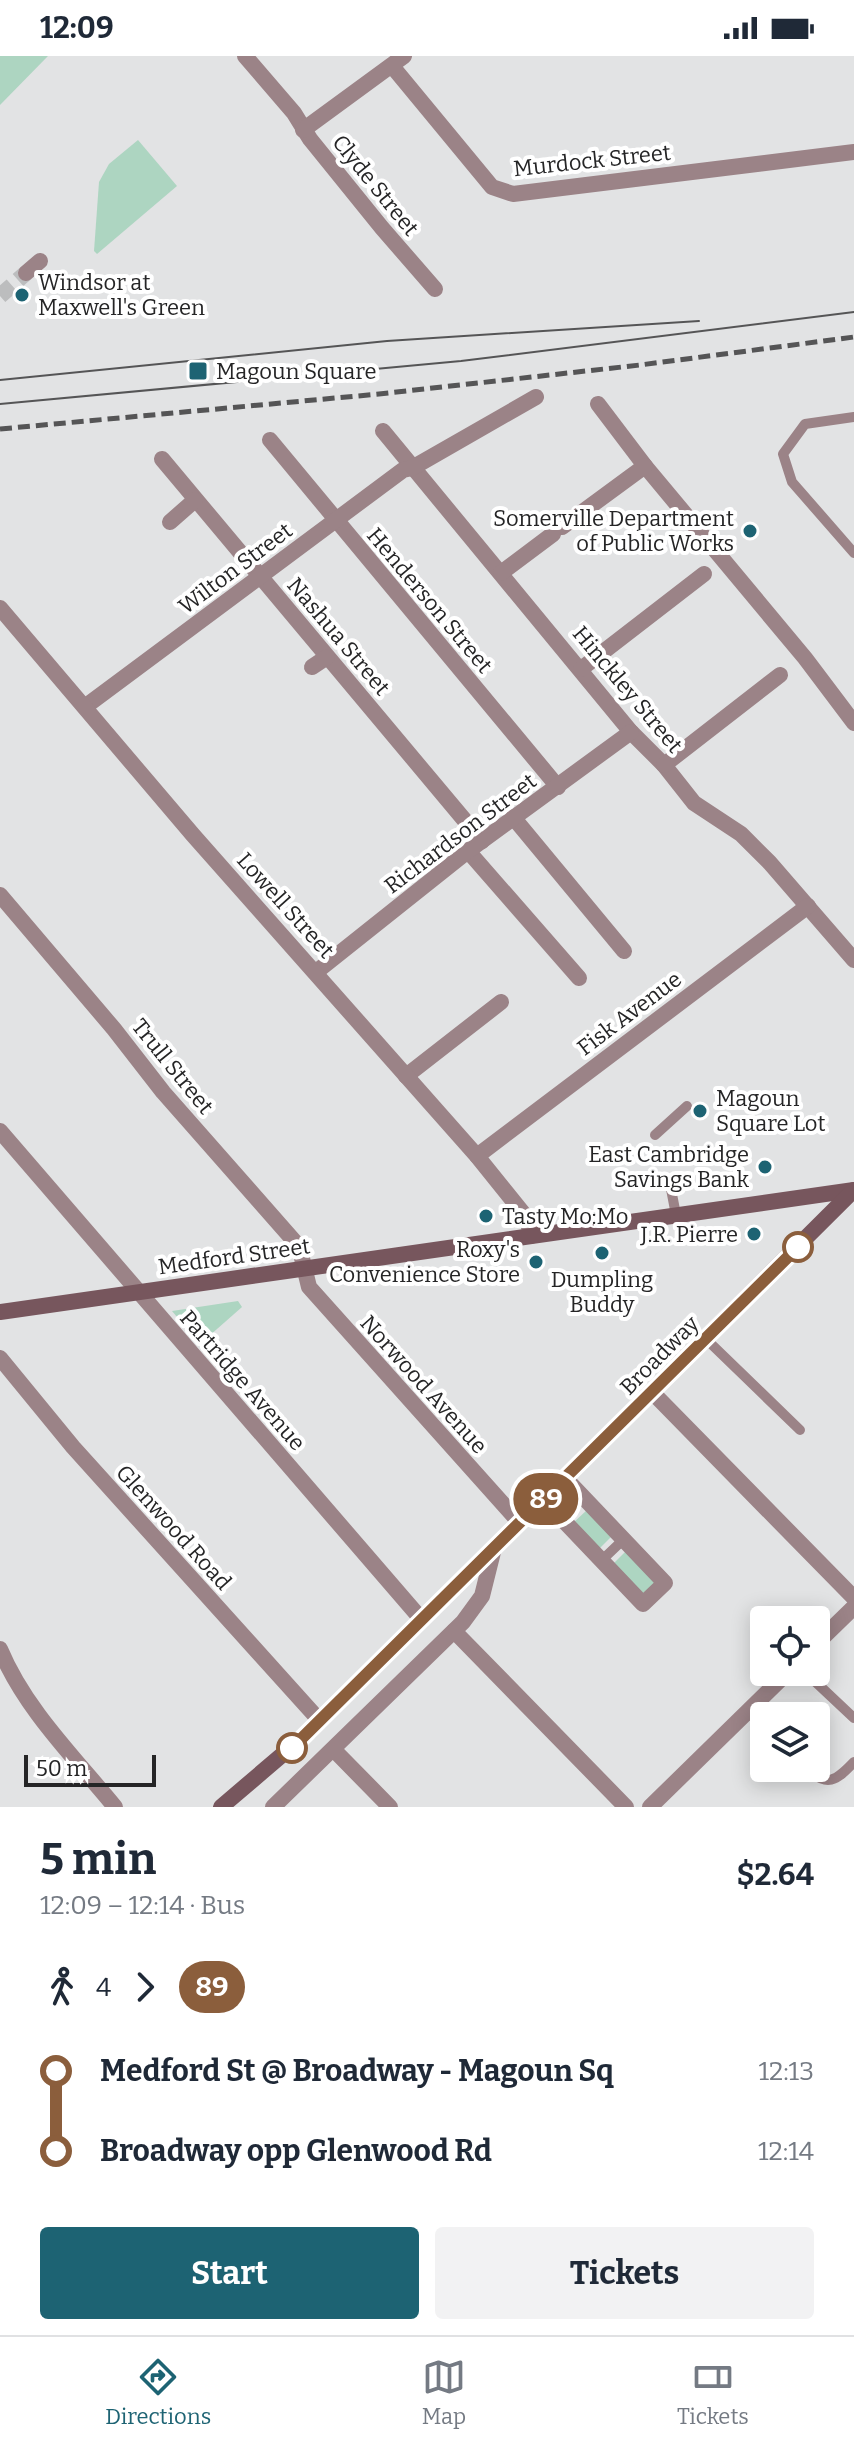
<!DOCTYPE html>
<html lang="en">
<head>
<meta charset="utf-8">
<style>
  :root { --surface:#fff; --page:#f2f2f3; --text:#1f2937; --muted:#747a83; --line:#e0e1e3; --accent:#1d6373 }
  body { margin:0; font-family:Bitter,serif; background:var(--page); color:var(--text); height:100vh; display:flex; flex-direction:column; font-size:30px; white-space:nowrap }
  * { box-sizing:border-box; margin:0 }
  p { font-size:26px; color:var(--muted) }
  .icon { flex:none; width:44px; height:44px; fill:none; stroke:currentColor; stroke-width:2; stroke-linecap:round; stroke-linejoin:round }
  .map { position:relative; height:1751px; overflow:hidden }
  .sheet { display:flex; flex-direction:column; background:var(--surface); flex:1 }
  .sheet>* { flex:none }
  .badge { padding:0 16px; border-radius:26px; font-size:28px; line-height:52px }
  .controls { position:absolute; left:750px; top:1550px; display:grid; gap:16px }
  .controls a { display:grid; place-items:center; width:80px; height:80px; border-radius:8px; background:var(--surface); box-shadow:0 4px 20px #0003; font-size:40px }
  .scale { position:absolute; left:24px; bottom:20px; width:132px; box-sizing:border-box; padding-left:8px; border:4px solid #252526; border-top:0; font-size:22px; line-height:28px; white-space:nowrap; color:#252526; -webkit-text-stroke:6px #fff; paint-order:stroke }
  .map>.badge { position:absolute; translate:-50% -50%; box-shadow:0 0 0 4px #fff }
  .legs { display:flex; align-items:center; gap:12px; height:88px; padding:0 40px; font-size:26px }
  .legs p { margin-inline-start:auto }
  .summary { display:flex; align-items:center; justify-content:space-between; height:136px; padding:0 40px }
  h1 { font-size:44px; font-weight:700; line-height:60px }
  .primary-button { display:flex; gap:16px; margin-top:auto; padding:16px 40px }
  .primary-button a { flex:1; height:92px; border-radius:8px; background:var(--accent); color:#fff; font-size:32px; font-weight:700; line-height:92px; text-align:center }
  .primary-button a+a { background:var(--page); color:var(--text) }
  ul { padding:0 40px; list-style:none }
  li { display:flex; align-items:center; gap:28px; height:80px; font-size:30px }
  li i { display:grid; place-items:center; width:12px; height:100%; margin:0 10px; background:currentColor }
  li i::after { content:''; width:20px; height:20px; margin:-10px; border:6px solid; border-radius:50%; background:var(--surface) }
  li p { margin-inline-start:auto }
  li:first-child i { background:linear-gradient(#0000 50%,currentColor 0) }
  li:last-child i { background:linear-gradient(currentColor 50%,#0000 0) }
  .status { display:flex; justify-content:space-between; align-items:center; height:56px; padding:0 40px; background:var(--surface); direction:ltr }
  .status svg { height:22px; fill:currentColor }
  .dock { display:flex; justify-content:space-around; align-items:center; height:112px; border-top:2px solid var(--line); background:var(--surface); font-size:22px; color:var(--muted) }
  .dock a { display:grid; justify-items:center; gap:4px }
  .dock .active { color:var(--accent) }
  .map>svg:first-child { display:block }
  .green { fill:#add5c1 }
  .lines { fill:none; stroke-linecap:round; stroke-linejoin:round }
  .minor-tunnel { stroke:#bcbdbe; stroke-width:16; stroke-dasharray:16 8; stroke-linecap:butt }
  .service { stroke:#9b8387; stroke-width:10 }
  .minor { stroke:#9b8387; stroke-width:16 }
  .tertiary { stroke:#9b8387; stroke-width:16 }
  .secondary { stroke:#77565d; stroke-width:16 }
  .tram { stroke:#555556; stroke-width:2 }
  .rail { stroke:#555556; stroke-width:5; stroke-dasharray:12 6; stroke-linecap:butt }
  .line-1-casing { stroke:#fff; stroke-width:18 }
  .line-1 { stroke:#8b5e3c; stroke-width:12 }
  .poi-dot { fill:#1d6373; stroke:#fff; stroke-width:3 }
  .stop-1-dot { fill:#fff; stroke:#8b5e3c; stroke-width:4 }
  .labels { text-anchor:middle; stroke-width:8; stroke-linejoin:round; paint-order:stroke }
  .street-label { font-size:22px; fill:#252526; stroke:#fff }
  .poi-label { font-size:22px; fill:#252526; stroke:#fff; text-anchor:start }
</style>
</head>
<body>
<div class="status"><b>12:09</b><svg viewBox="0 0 49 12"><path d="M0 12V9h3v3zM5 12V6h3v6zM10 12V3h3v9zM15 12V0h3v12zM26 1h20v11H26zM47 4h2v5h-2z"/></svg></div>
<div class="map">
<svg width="854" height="1751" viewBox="0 0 854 1751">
  <rect width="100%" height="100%" fill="#e2e3e4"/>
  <g class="green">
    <polygon points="0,0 48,0 0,49"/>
    <polygon points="138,84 177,130 97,198 94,195 99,126 109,108"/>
    <polygon points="238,1245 242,1251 200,1288 172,1255"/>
    <polygon points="587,1454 612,1480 599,1493 573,1467"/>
    <polygon points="627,1494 657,1525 643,1539 613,1508"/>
  </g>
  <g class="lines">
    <polyline class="minor-tunnel" points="0,240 26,217"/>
    <g class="service">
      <polyline points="854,361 805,368 783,398 792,426 854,497"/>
      <polyline points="655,1079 687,1050"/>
      <polyline points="671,1133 676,1159"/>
      <polyline points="706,1283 800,1374"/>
      <polyline points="602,1504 624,1483"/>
      <polyline points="805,1616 854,1662"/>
      <polyline points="748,1656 764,1671"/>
      <path d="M806 1712C827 1732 836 1725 854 1706"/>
    </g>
    <g class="minor">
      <polyline points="245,0 294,57 310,83 382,172 435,233"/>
      <polyline points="392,10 492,131 513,138 854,96"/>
      <polyline points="303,74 404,0"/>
      <polyline points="26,217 40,205"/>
      <polyline points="598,348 645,410 805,602 854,667"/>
      <polyline points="383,375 631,676 664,709 694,747 741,778 770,807 854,904"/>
      <polyline points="270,384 558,731"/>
      <polyline points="162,403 482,785"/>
      <polyline points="170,466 195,444"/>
      <polyline points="562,471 645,410"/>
      <polyline points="501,517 553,478"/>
      <polyline points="312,611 327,601"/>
      <polyline points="581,613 704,518"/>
      <polyline points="86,650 403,414 412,412 536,341"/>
      <polyline points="664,709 780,619"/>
      <polyline points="513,761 624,895"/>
      <polyline points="468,795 579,922"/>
      <polyline points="0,839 114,973 163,1036 295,1186 300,1194 309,1231 520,1467"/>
      <polyline points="316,916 468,795 631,676"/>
      <polyline points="406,1020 501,946"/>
      <polyline points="0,1075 422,1564"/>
      <polyline points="477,1100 808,850"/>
      <polyline points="0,1302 73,1391 320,1665"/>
      <polyline points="653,1337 854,1542"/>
      <polyline points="544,1444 643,1548 665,1527 566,1423"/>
      <polyline points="454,1575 626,1751"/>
      <polyline points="816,1588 854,1551"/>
      <path d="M0 1593C25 1653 74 1701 115 1751"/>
      <polyline points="334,1694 390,1751"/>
      <polyline points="273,1751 463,1566 482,1540 494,1492"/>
      <polyline points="650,1751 788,1616"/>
    </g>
    <polyline class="tertiary" points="0,552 193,779 477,1100 527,1162 531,1180"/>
    <g class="secondary">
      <polyline points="0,1256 854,1134"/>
      <polyline points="221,1751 309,1676 854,1134"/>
    </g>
    <g class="tram">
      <polyline points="0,324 387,285 699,265"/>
      <polyline points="0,348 461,305 854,256"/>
    </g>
    <polyline class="rail" points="0,373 379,338 640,309 854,281"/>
  </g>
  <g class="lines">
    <defs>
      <polyline id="line-1" points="292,1692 798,1191"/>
    </defs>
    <use href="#line-1" class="line-1-casing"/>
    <use href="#line-1" class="line-1"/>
  </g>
  <g class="poi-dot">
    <circle cx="22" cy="239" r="8"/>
    <rect x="188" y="305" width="20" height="20" rx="4"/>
    <circle cx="750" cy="475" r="8"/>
    <circle cx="700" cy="1055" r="8"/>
    <circle cx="765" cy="1111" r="8"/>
    <circle cx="486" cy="1160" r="8"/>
    <circle cx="754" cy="1178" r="8"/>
    <circle cx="602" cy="1197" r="8"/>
    <circle cx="536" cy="1206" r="8"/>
  </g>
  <g class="stop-1-dot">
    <circle cx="798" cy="1191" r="14"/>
    <circle cx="292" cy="1692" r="14"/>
  </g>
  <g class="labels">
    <g class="street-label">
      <text transform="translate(592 104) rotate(-6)" y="8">Murdock Street</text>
      <text transform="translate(376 129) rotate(51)" y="8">Clyde Street</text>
      <text transform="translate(235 512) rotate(-37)" y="8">Wilton Street</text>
      <text transform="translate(430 544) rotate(50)" y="8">Henderson Street</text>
      <text transform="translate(339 580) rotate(50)" y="8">Nashua Street</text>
      <text transform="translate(628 633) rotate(50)" y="8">Hinckley Street</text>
      <text transform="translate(460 777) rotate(-37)" y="8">Richardson Street</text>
      <text transform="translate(286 849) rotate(48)" y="8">Lowell Street</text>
      <text transform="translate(629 957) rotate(-37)" y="8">Fisk Avenue</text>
      <text transform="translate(173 1010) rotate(51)" y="8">Trull Street</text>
      <text transform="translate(234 1200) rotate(-8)" y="8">Medford Street</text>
      <text transform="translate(659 1299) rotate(-45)" y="8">Broadway</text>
      <text transform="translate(243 1324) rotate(49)" y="8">Partridge Avenue</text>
      <text transform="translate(424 1328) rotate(48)" y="8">Norwood Avenue</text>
      <text transform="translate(174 1471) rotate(48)" y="8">Glenwood Road</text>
    </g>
    <g class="poi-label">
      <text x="38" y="234">Windsor at<tspan x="38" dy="25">Maxwell's Green</tspan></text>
      <text x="216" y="323">Magoun Square</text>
      <text x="734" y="470" text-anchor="end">Somerville Department<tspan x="734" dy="25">of Public Works</tspan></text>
      <text x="716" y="1050">Magoun<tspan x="716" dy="25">Square Lot</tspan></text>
      <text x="749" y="1106" text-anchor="end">East Cambridge<tspan x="749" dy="25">Savings Bank</tspan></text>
      <text x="502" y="1168">Tasty Mo:Mo</text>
      <text x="738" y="1186" text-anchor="end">J.R. Pierre</text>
      <text x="520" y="1201" text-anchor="end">Roxy's<tspan x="520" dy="25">Convenience Store</tspan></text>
      <text x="602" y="1231" text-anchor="middle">Dumpling<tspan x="602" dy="25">Buddy</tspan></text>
    </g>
  </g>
</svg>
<div class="controls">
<a><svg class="icon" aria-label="locate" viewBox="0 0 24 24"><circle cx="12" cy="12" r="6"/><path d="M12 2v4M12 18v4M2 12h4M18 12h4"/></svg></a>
<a><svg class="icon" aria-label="layers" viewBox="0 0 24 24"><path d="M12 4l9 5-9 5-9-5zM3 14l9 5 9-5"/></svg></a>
</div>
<div class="scale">50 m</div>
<b class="badge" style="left:546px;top:1443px;background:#8b5e3c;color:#fff">89</b>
</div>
<section class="sheet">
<div class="summary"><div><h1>5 min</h1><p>12:09 – 12:14 · Bus</p></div><b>$2.64</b></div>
<div class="legs"><svg class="icon" aria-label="walk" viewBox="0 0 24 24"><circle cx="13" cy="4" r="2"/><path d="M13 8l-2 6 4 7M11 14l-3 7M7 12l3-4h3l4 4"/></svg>4<svg class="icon" aria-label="forward" viewBox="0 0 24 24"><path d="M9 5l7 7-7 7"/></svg><b class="badge" style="background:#8b5e3c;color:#fff">89</b></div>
<ul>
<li><i style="color:#8b5e3c"></i><b>Medford St @ Broadway - Magoun Sq</b><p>12:13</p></li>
<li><i style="color:#8b5e3c"></i><b>Broadway opp Glenwood Rd</b><p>12:14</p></li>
</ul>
<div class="primary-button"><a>Start</a><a>Tickets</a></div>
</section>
<nav class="dock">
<a class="active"><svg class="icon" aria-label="directions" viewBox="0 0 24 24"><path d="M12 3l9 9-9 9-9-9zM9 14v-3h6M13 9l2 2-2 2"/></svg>Directions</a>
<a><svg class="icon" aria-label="map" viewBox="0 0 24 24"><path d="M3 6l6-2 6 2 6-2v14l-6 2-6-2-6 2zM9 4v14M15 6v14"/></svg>Map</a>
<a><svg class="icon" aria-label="tickets" viewBox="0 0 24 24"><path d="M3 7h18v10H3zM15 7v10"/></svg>Tickets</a>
</nav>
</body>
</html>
